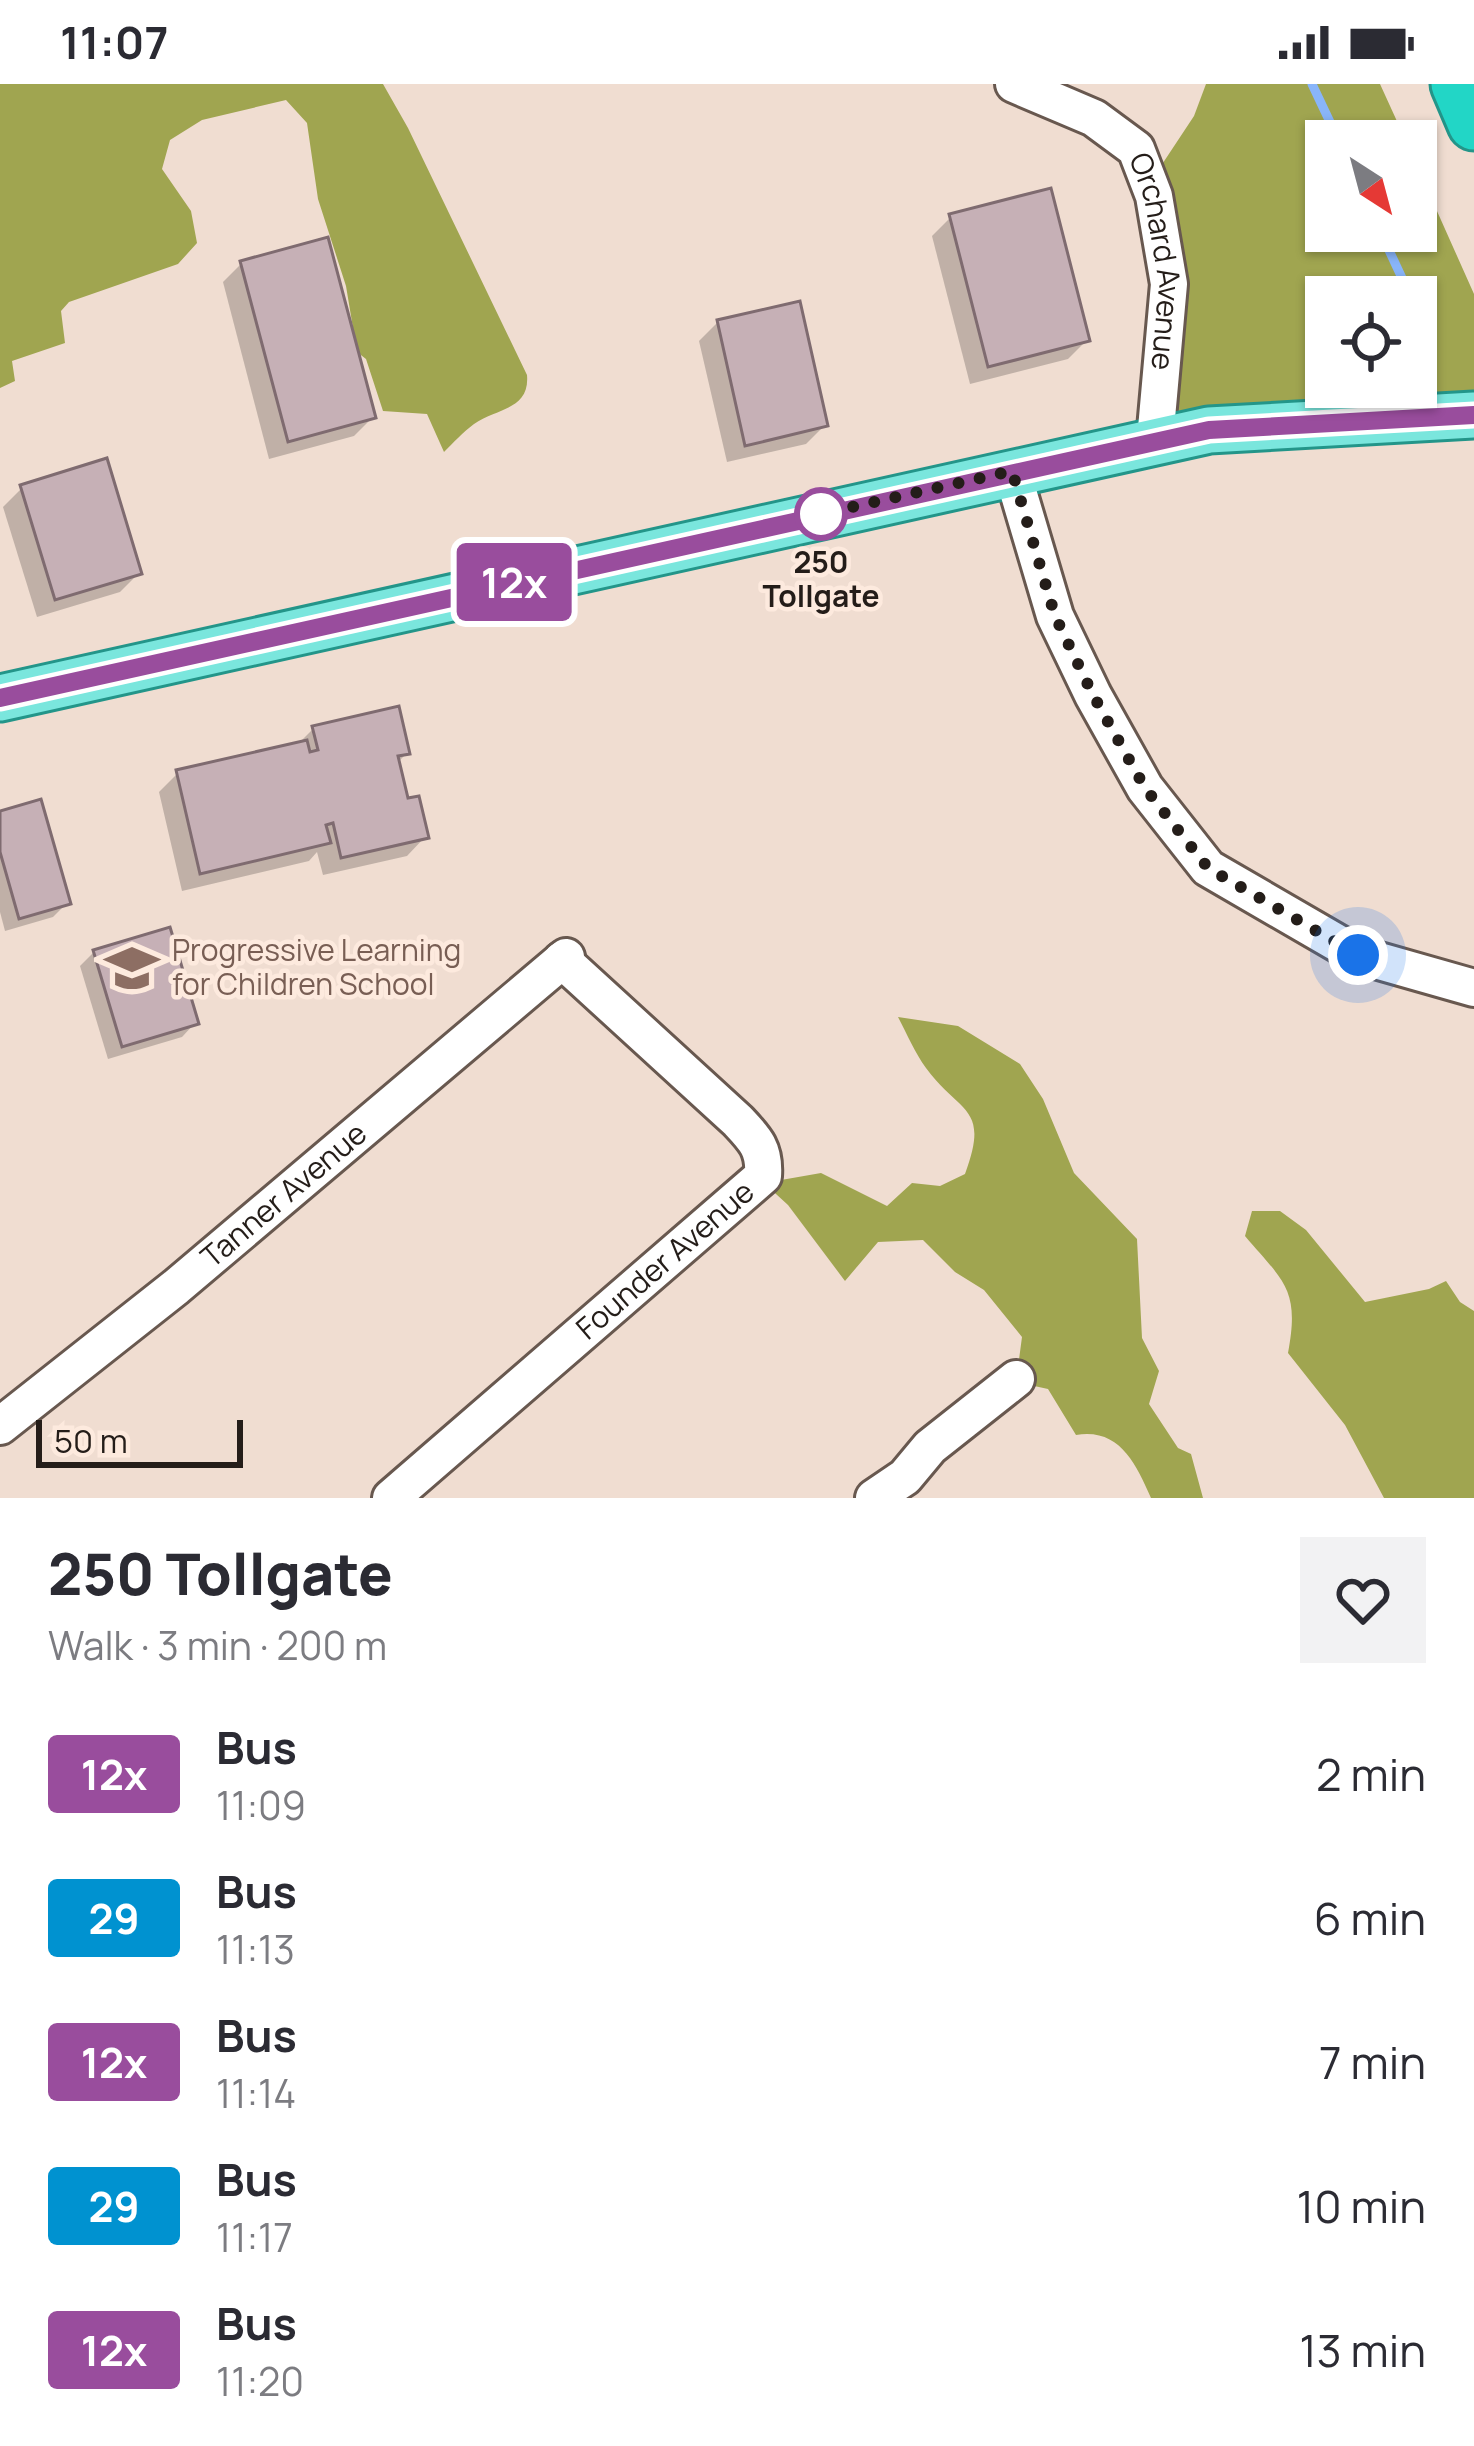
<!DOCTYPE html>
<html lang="en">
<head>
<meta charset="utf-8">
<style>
  :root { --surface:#fff; --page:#f2f2f3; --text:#2b2b33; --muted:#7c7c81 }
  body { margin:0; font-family:Manrope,sans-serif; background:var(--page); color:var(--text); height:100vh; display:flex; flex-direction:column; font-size:45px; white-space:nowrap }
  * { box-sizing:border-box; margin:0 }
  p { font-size:39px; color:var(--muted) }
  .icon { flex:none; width:66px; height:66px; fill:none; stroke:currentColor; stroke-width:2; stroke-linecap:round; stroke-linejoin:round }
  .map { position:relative; height:1414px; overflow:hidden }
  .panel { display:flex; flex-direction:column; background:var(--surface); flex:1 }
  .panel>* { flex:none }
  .badge { padding:0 24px; border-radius:9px; font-size:42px; line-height:78px }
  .needle { width:78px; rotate:144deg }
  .controls { position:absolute; left:1305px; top:36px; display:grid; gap:24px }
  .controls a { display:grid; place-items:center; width:132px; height:132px; border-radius:0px; background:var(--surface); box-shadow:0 3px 9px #0004; font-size:60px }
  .scale { position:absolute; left:36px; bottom:30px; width:207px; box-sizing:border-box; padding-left:12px; border:6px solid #241d19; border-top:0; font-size:33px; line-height:42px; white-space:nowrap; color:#241d19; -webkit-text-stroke:9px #fdeade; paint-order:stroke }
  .you { position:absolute; width:60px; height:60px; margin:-30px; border:9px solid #fff; border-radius:50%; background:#1a73e8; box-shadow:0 0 0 18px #1a73e833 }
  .map>.badge { position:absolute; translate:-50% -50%; box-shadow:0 0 0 6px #fff }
  .round { display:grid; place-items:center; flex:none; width:126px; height:126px; border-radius:0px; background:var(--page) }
  .overview { display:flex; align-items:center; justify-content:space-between; height:204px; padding:0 48px }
  h1 { font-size:57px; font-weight:800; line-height:90px }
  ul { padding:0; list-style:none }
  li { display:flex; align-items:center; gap:36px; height:144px; padding:0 48px }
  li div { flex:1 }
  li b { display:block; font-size:45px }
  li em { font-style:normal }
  li .badge { min-width:132px; font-weight:700; text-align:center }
  .status { display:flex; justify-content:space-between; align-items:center; height:84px; padding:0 60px; background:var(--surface); direction:ltr }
  .status svg { height:33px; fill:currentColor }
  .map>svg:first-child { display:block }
  .forest { fill:#a0a550; fill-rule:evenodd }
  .shadow { fill:#0003 }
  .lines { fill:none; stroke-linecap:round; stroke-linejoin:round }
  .stream { stroke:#89b5f9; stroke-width:9 }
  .building { fill:#c6b0b6; stroke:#7f6b70; stroke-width:3 }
  .minor-casing { stroke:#68584f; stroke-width:42 }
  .major-casing { stroke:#239589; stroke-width:51 }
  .highway-casing { stroke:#239589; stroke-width:57 }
  .minor { stroke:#fff; stroke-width:36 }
  .major { stroke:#7ae6dd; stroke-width:45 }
  .highway { stroke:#22d6c6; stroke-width:51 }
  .line-casing { stroke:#fff; stroke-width:27 }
  .line { stroke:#994d9d; stroke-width:18 }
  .walk { stroke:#241d19; stroke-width:12; stroke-dasharray:0 21.6 }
  .stop-dot { fill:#fff; stroke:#994d9d; stroke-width:6 }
  .labels { text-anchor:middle; stroke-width:9; stroke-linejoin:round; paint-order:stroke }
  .street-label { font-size:30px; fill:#241d19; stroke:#fdeade }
  .stop-label { font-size:30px; font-weight:bold; fill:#241d19; stroke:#fdeade }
  .education-label { font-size:30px; fill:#785e54; stroke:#fdeade; text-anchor:start }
</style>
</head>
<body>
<div class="status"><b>11:07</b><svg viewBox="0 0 49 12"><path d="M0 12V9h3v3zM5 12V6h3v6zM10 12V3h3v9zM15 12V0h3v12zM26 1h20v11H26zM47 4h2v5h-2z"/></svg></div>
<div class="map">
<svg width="1474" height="1414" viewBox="0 0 1474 1414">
  <rect width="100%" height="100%" fill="#f0ddd1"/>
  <g class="forest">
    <path d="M0 0H383L408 44 527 291C530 326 497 324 474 340 463 348 453 359 444 368L427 330 383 327 366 275 357 268 346 202 318 115 307 39 286 16 202 36 170 56 162 85 191 127 197 159 178 180 69 218 61 227 65 259 12 277 15 297 0 304Z"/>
    <path d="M1206 0H1380L1406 57H1326V147H1416V80L1474 210V335L1167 356 1151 97 1194 32ZM1326 213H1416V303H1326Z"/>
    <path d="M898 933 958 942 1020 980 1043 1015 1074 1089 1137 1155 1142 1254 1159 1287 1149 1320 1178 1364 1191 1370 1203 1414H1151C1135 1378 1119 1344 1076 1351L1048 1305 1016 1298 1022 1253 984 1206 955 1188 923 1156 878 1158 845 1197 788 1121 764 1099 821 1089 887 1122 912 1099 940 1102 965 1090C990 1022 961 1031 926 984 915 969 907 950 898 933Z"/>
    <path d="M1252 1127H1280L1306 1146 1365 1218 1429 1205 1446 1197 1460 1218 1474 1227V1414H1384L1345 1341 1288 1269C1300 1205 1284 1198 1245 1152Z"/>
  </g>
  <g class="shadow">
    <polygon points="951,133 1087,256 1068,275 970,300 932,152"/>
    <polygon points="241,180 372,334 354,352 269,375 223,198"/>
    <polygon points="718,238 825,341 806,360 727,378 699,257"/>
    <polygon points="22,404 139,489 120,508 37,533 3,423"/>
    <polygon points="313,645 407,669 397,679 406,718 425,753 407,772 323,791 317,768 309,777 182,807 159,708 178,689 297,661"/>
    <polygon points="0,730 67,819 53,833 5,847 0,828"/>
    <polygon points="94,868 195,939 182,953 108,975 80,882"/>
  </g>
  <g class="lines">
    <g class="stream">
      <polyline points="1312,0 1339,57"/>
      <polyline points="1380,147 1409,209"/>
    </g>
  </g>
  <g class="building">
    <polygon points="1051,104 1090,257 988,283 949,130"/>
    <polygon points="328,153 376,334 288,358 240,177"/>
    <polygon points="800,217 828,342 745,362 717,236"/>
    <polygon points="107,374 142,490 55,516 20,401"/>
    <polygon points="399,622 410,670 398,672 408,714 419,712 429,754 341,774 333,739 326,741 331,759 200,790 176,686 307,656 310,668 318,666 312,642"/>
    <polygon points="41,715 71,820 19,835 0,768 0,727"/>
    <polygon points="170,843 199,940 122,963 93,866"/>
  </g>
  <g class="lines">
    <defs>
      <g id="minor">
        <path id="s1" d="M1014 0 1094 34 1136 65 1154 112 1169 200 1155 356"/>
        <polyline points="1012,387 1055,532 1093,611 1145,704 1208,784 1358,871 1474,904"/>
        <path id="s2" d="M0 1342 176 1203 566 873"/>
        <path id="s3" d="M391 1414 763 1092C765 1065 755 1055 738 1037L562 876"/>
        <polyline points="874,1414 905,1393 930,1363 1016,1295"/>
      </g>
      <polyline id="major" points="0,614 1209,346 1474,331"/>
      <polyline id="highway" points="1457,0 1474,40"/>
    </defs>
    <use href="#minor" class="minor-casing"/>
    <use href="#major" class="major-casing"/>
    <use href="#highway" class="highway-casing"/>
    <use href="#minor" class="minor"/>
    <use href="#major" class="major"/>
    <use href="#highway" class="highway"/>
  </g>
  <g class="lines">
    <defs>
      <polyline id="line" points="0,614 1209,346 1474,331"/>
    </defs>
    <use href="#line" class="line-casing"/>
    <use href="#line" class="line"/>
    <polyline class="walk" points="821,430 816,431 1012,387 1055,532 1093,611 1145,704 1208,784 1358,871"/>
  </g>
  <defs>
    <symbol id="school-bare" viewBox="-9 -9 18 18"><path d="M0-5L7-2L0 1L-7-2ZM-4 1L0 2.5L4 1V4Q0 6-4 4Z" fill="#8d6e63" stroke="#fdeade" stroke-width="2.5" paint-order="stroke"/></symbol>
  </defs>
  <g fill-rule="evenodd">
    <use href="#school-bare" x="94" y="846" width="76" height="76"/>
  </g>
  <circle class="stop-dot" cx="821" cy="430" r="24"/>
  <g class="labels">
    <g class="street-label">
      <text dy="10" stroke="none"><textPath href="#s1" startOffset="255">Orchard Avenue</textPath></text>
      <text dy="10" stroke="none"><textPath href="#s2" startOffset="366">Tanner Avenue</textPath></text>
      <text dy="10" stroke="none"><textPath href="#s3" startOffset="363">Founder Avenue</textPath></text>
    </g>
    <g class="stop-label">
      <text x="821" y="489">250<tspan x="821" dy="34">Tollgate</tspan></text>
    </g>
    <g class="education-label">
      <text x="172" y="877">Progressive Learning<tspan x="172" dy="34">for Children School</tspan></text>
    </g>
  </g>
</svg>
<div class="controls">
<a><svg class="needle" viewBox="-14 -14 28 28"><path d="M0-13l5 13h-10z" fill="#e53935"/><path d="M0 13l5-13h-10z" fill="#7c7c81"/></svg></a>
<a><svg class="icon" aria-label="locate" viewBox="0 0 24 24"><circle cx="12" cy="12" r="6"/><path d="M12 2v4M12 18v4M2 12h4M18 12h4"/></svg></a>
</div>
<div class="scale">50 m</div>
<div class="you" style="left:1358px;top:871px"></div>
<b class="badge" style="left:514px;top:498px;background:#994d9d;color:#fff">12x</b>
</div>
<section class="panel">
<div class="overview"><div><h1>250 Tollgate</h1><p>Walk · 3 min · 200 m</p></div><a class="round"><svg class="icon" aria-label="heart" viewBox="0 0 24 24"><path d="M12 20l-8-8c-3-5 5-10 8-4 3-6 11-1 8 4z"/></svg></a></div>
<ul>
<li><span class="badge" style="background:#994d9d;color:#fff">12x</span><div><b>Bus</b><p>11:09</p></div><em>2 min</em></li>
<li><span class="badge" style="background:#0092d0;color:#fff">29</span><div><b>Bus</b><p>11:13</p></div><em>6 min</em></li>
<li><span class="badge" style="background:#994d9d;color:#fff">12x</span><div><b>Bus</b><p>11:14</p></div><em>7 min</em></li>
<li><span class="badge" style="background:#0092d0;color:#fff">29</span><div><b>Bus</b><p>11:17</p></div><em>10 min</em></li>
<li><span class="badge" style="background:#994d9d;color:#fff">12x</span><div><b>Bus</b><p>11:20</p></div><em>13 min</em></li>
</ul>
</section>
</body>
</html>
